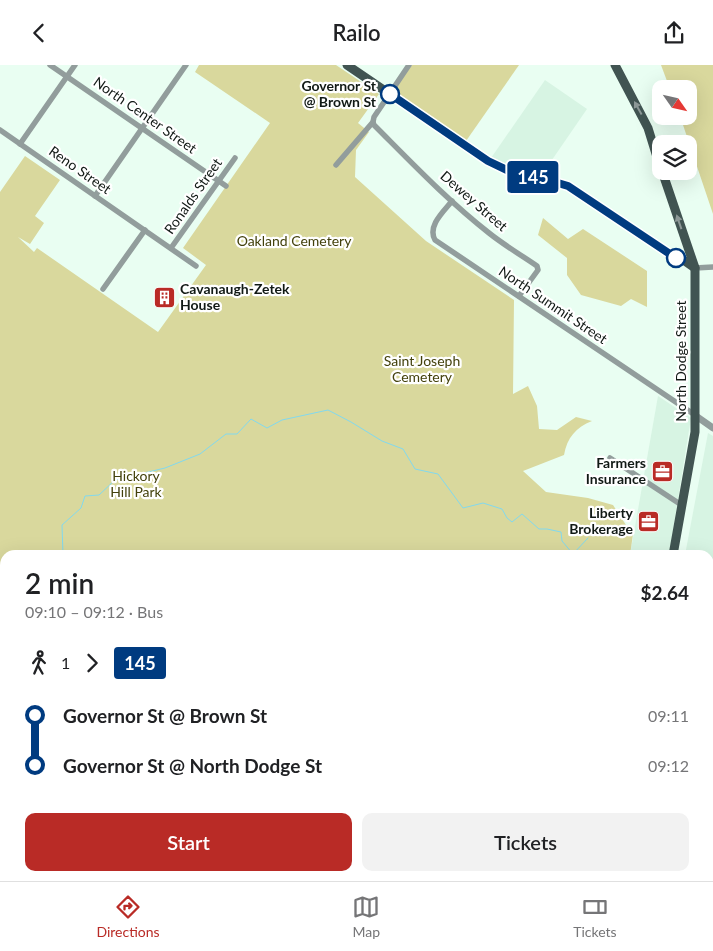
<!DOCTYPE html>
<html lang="en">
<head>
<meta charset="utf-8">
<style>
  :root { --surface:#fff; --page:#f2f2f2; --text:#202124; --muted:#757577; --line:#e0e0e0; --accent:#b92b26 }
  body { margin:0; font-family:Lato,sans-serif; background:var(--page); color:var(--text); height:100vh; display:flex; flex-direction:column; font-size:19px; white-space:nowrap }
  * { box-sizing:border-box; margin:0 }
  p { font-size:16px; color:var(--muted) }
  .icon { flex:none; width:28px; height:28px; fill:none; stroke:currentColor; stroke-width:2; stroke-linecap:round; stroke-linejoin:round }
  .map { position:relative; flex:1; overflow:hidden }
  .side { position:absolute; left:0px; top:485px; width:714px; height:331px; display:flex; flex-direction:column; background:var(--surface); border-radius:15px 15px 0 0; box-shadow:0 5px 20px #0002 }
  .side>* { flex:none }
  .badge { padding:0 10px; border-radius:4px; font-size:18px; line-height:32px }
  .needle { width:32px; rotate:124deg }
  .buttons { position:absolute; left:652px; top:15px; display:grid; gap:10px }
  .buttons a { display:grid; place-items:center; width:45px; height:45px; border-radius:10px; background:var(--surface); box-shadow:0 5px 20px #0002; font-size:25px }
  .map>.badge { position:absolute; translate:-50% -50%; box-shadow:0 0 0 2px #fff }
  .legs { display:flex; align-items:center; gap:8px; height:55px; padding:0 25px; font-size:16px }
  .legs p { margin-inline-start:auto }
  .headline { display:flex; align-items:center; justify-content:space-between; height:85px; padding:0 25px }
  h1 { font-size:28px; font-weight:600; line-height:38px }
  .primary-button { display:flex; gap:10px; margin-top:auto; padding:10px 25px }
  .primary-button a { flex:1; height:58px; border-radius:10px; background:var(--accent); color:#fff; font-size:20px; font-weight:600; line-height:58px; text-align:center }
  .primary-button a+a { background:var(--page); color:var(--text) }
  ul { padding:0 25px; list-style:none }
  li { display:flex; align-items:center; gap:18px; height:50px; font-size:19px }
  li i { display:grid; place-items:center; width:8px; height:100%; margin:0 6px; background:currentColor }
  li i::after { content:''; width:12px; height:12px; margin:-6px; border:4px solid; border-radius:50%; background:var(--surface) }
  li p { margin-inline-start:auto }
  li:first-child i { background:linear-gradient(#0000 50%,currentColor 0) }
  li:last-child i { background:linear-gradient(currentColor 50%,#0000 0) }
  header { display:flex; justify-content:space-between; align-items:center; height:65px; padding:0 25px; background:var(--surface); font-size:22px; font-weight:600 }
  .dock { display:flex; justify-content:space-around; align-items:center; height:70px; border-top:1px solid var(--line); background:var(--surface); font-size:14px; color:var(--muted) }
  .dock a { display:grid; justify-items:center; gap:2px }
  .dock .active { color:var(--accent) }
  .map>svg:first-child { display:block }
  .built { fill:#d7f4e3 }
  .green { fill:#d9d89d }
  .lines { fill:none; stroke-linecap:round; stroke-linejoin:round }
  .stream { stroke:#82d9ee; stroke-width:1 }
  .minor { stroke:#929d9c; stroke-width:5.5 }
  .tertiary { stroke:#929d9c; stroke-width:7 }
  .primary { stroke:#415452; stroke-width:9 }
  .oneway { fill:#8d9897 }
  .line-1-casing { stroke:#fff; stroke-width:11 }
  .line-1 { stroke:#003b80; stroke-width:8 }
  .stop-1-dot { fill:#fff; stroke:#003b80; stroke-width:2.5 }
  .labels { text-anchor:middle; stroke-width:4.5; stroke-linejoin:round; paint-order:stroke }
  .stop-label { font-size:14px; font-weight:bold; fill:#111915; stroke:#fff; text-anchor:end }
  .street-label { font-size:14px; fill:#111915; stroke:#fff }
  .park-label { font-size:14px; fill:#43410c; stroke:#fff }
  .poi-label { font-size:14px; font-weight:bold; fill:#111915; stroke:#fff; text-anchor:end }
</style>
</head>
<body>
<header><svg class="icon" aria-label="back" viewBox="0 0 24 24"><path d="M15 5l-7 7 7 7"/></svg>Railo<svg class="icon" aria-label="share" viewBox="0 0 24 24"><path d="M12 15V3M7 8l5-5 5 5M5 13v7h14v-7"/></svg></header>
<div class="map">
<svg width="713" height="816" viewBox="0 0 713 816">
  <rect width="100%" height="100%" fill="#e9fef2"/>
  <g class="built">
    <polygon points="545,15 587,44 543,108 511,101 491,93"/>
    <polygon points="658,331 691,353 669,490 630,490"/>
    <polygon points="708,368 713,371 713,703 709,700 709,490 685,490"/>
    <polygon points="709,717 713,720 713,816 671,816 671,811 709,811"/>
  </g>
  <g class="green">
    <path d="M199 0H336L379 29 358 58 369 67 356 85 355 112 426 176 514 235 513 329 528 321 537 341 539 364 557 365 576 352 592 356C576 362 567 373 564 390L523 406 546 427 588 433 613 440 626 460 634 462 630 490H378L372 486 369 490H5V811H640L639 816H0V127L25 91 60 115 35 151 44 158 30 179 18 172 34 187 37 183 158 267 206 200 183 183 270 58 195 7Z"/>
    <polygon points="412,0 519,0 466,76 390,29"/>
    <polygon points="661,0 713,0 713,149 680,51 689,51 689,24 670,24"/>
    <polygon points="543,153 568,174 583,164 647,206 647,242 631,234 621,241 581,230 567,210 567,193 538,170"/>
  </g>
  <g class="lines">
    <g class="stream">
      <polyline points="63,490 62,460 81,443 85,431 99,430 115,415 165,403 200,389 226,369 237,369 251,354 267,363 282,355 328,345 351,357 382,376 403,384 415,404 438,409 463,443 483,438 502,444 507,453 512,457 522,449 539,464 547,464 561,467 562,476 573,489 588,473"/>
      <polyline points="0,729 5,730"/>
      <polyline points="0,776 5,775"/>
      <polyline points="88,811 90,815 93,816"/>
    </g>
    <g class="minor">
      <polyline points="50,0 226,121"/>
      <path d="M373 57 374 60C411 97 448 136 489 168 504 180 521 190 537 201L538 205 519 231"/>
      <polyline points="0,65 196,201"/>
      <polyline points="20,79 75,0"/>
      <polyline points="336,100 373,57 374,52 409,0"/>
      <polyline points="95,131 186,0"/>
      <path d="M452 136C444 146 427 161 435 175L695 350"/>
      <polyline points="171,183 235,93"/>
      <polyline points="695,203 713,202"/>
      <polyline points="103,224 145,165"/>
      <polyline points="610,393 683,441"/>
      <polyline points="709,711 713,714"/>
    </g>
    <polyline class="tertiary" points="696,351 713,363"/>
    <g class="primary">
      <polyline points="347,0 488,96 513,108 541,113 568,121 679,195 685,196 695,203"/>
      <polyline points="615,0 648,63 661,105"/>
      <polyline points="662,106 695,203 695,367 673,490"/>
      <polyline points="651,816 652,811"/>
    </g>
  </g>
  <defs><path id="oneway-solid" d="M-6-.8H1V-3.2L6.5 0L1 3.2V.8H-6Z" transform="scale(1.25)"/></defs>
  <g class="oneway">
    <use href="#oneway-solid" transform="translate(638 43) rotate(-119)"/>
    <use href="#oneway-solid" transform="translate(679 157) rotate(-109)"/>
  </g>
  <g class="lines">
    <defs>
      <polyline id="line-1" points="390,29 488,96 513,108 541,113 568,121 676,193"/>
    </defs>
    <use href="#line-1" class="line-1-casing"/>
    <use href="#line-1" class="line-1"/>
  </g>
  <defs>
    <symbol id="building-square" viewBox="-11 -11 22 22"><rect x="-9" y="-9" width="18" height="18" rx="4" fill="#b92b26" stroke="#fff"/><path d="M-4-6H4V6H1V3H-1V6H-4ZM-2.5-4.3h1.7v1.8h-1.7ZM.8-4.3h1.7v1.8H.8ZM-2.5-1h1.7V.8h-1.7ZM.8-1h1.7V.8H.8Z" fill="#fff"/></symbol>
    <symbol id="office-square" viewBox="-11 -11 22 22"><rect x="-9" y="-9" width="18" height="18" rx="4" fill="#b92b26" stroke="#fff"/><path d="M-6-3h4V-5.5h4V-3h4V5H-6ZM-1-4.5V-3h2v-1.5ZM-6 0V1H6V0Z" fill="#fff"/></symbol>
  </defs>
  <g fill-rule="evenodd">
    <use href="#building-square" x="152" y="220" width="25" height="25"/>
    <use href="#office-square" x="650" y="394" width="25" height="25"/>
    <use href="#office-square" x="636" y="444" width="25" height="25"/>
  </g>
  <g class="stop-1-dot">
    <circle cx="390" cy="29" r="9"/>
    <circle cx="676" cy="193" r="9"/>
  </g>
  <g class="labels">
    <g class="stop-label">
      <text x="376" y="26">Governor St<tspan x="376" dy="16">@ Brown St</tspan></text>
    </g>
    <g class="street-label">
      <text transform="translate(145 50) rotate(35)" y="5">North Center Street</text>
      <text transform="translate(80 105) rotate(35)" y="5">Reno Street</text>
      <text transform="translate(193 131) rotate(-55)" y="5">Ronalds Street</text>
      <text transform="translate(474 136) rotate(41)" y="5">Dewey Street</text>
      <text transform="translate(553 240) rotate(34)" y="5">North Summit Street</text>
      <text transform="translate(681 296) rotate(-90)" y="5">North Dodge Street</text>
    </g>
    <g class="park-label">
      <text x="294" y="181">Oakland Cemetery</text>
      <text x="422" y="301">Saint Joseph<tspan x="422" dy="16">Cemetery</tspan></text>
      <text x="136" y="416">Hickory<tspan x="136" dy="16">Hill Park</tspan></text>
    </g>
    <g class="poi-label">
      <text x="180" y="229" text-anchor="start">Cavanaugh-Zetek<tspan x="180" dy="16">House</tspan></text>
      <text x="646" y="403">Farmers<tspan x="646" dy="16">Insurance</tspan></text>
      <text x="633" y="453">Liberty<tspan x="633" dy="16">Brokerage</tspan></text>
    </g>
  </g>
</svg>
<div class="buttons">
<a><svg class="needle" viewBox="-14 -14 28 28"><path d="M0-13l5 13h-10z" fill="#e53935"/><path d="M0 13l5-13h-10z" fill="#757577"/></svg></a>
<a><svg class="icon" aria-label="layers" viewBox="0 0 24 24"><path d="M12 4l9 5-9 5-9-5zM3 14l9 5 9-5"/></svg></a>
</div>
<b class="badge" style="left:533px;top:112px;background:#003b80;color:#fff">145</b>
<section class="side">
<div class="headline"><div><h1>2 min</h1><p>09:10 – 09:12 · Bus</p></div><b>$2.64</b></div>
<div class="legs"><svg class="icon" aria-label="walk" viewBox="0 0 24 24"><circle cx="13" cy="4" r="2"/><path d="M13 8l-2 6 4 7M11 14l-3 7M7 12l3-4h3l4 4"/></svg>1<svg class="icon" aria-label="forward" viewBox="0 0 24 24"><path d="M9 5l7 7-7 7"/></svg><b class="badge" style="background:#003b80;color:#fff">145</b></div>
<ul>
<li><i style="color:#003b80"></i><b>Governor St @ Brown St</b><p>09:11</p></li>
<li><i style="color:#003b80"></i><b>Governor St @ North Dodge St</b><p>09:12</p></li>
</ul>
<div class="primary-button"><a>Start</a><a>Tickets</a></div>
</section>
</div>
<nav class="dock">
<a class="active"><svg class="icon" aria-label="directions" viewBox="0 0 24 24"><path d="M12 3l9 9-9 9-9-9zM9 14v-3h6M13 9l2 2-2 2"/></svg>Directions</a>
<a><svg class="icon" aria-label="map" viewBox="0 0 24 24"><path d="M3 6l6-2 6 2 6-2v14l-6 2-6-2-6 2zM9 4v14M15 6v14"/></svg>Map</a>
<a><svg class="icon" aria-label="tickets" viewBox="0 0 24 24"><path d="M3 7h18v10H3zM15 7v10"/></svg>Tickets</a>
</nav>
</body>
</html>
